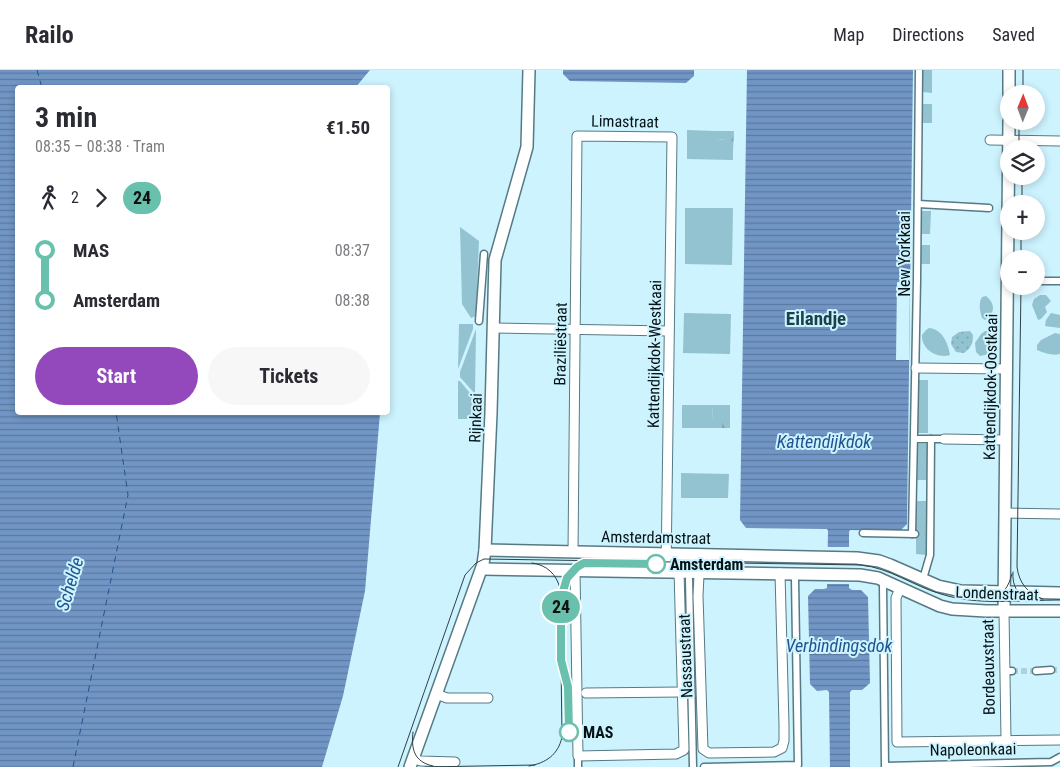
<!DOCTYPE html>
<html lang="en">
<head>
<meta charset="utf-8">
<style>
  :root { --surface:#fff; --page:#f7f7f7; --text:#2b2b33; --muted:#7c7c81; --line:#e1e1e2; --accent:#9349bb }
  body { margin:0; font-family:"Roboto Condensed",sans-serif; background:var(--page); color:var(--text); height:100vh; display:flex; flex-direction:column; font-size:19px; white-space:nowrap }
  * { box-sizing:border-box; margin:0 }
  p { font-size:16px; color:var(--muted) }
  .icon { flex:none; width:28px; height:28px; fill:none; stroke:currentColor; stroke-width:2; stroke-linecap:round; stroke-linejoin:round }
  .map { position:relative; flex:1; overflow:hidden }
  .details { position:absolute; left:15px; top:15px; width:375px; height:330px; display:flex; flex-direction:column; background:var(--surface); border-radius:5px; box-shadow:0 2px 8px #0003 }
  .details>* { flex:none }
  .badge { padding:0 10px; border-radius:16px; font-size:18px; line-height:32px }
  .needle { width:32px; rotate:1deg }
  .tools { position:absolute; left:1000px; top:15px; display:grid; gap:10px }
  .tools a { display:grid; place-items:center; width:45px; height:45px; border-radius:50%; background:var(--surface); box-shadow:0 2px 8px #0003; font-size:25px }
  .map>.badge { position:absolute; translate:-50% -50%; box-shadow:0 0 0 2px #fff }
  .legs { display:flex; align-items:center; gap:8px; height:55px; padding:0 20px; font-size:16px }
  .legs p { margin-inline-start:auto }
  .head { display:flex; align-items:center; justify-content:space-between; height:85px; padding:0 20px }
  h1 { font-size:28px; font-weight:700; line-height:38px }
  .action { display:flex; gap:10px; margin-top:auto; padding:10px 20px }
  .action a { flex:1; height:58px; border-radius:30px; background:var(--accent); color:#fff; font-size:20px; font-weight:700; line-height:58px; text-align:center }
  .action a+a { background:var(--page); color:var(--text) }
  ul { padding:0 20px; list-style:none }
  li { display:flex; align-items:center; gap:18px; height:50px; font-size:19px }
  li i { display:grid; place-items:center; width:8px; height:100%; margin:0 6px; background:currentColor }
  li i::after { content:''; width:12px; height:12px; margin:-6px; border:4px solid; border-radius:50%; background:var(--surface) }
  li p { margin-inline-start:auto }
  li:first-child i { background:linear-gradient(#0000 50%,currentColor 0) }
  li:last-child i { background:linear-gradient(currentColor 50%,#0000 0) }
  header { display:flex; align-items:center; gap:30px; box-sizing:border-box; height:70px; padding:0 25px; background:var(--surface); border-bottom:1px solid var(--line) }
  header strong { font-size:24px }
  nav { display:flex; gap:28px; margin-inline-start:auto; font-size:18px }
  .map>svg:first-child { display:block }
  .grass { fill:#93c3d0 }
  .forest { fill:url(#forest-firs) }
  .park { fill:url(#park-dots) }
  .water { fill:url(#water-rules) }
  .pier { fill:#ccf3fe }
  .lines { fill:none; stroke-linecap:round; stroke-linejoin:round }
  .ferry { stroke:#21538e; stroke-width:1; stroke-dasharray:6 5; stroke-linecap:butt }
  .pedestrian-tunnel { stroke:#aed1db; stroke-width:6; stroke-dasharray:6 3; stroke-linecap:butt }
  .pedestrian-casing { stroke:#567a84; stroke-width:9 }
  .minor-casing { stroke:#567a84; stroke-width:11 }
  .tertiary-casing { stroke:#567a84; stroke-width:14 }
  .pedestrian { stroke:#fff; stroke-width:6 }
  .minor { stroke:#fff; stroke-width:9 }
  .tertiary { stroke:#fff; stroke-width:11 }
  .tram { stroke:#304248; stroke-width:1 }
  .line-1-casing { stroke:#fff; stroke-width:11 }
  .line-1 { stroke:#69c0ac; stroke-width:8 }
  .stop-1-dot { fill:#fff; stroke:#69c0ac; stroke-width:2.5 }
  .labels { text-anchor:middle; stroke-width:4; stroke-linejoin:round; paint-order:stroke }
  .street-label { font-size:16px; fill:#051216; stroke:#ccf3fe }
  .stop-label { font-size:16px; font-weight:bold; fill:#051216; stroke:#ccf3fe; text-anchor:start }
  .water-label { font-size:18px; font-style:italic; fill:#21538e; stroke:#ccf3fe }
  .quarter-label { font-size:19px; font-weight:bold; fill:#1c3f48; stroke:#ccf3fe }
</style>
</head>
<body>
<header>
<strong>Railo</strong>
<nav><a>Map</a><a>Directions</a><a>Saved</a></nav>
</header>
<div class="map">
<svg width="1060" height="697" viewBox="0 0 1060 697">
  <defs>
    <pattern id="forest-firs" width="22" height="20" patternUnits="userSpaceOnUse" patternTransform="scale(1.25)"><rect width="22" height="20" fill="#93c3d0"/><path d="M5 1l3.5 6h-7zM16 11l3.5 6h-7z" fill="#7da6b2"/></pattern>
    <pattern id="park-dots" width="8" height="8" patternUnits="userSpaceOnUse" patternTransform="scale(1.25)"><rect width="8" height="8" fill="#93c3d0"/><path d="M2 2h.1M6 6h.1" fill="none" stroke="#7da6b2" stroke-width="1.8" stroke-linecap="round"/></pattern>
    <pattern id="water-rules" width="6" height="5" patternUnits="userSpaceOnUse" patternTransform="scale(1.25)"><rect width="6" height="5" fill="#7196c5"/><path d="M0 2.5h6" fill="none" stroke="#5b799f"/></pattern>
  </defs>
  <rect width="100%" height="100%" fill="#ccf3fe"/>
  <g class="grass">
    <polygon points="923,0 932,0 932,23 923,22"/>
    <rect x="923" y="34" width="9" height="19"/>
    <polygon points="687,60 716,61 716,69 726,70 726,82 733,82 733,90 687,89"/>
    <polygon points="685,138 733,138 732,195 685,194"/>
    <polygon points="921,141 931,141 930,164 921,164"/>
    <polygon points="460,157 479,171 476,246 471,248 462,234"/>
    <rect x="921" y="175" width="9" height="19"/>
    <polygon points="1040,225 1046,225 1051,231 1045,237 1047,242 1041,249 1038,250 1032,235 1034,229"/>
    <path d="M986 226C996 234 995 243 985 250L982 248C980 242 978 233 982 227Z"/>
    <polygon points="684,243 731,244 730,284 683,283"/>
    <polygon points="1051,243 1060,245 1060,258 1045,256 1046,250"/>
    <polygon points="459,254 473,254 473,259 458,299"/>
    <path d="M929 258C942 259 948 273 950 285 937 289 921 279 922 265L926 260Z"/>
    <polygon points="476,259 475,324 460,307 460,302"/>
    <path d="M985 261H990C996 268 994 277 989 284L980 286 976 282 975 273 981 264Z"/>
    <path d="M1055 263 1060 264V284C1053 286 1044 283 1037 280V275L1041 270Z"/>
    <polygon points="917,310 928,310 928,363 916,363"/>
    <polygon points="458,311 460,311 474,328 474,349 458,349"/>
    <polygon points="682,335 713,335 712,350 722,350 722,358 682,358"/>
    <polygon points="917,374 928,374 927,410 916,410"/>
    <polygon points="681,403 729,404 728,428 681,428"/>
    <polygon points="916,431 927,431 926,485 916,484"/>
  </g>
  <g class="forest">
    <polygon points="716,61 734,61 733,82 726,82 726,70 716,69"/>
    <polygon points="713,335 730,335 730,358 722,358 722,350 712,350"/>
  </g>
  <path class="park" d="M970 261 973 265C973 273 971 278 964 283L956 282 951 274 952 267 959 262Z"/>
  <g class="water">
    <polygon points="0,0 370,0 355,18 18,18 18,342 380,343 365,521 343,626 322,697 0,697"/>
    <polygon points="563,0 694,0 694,6 686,13 570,11 563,4"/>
    <polygon points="747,0 913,0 907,454 900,461 850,460 849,462 849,518 852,520 861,520 868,527 870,613 862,620 852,620 850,622 850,697 830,697 829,622 827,620 817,621 810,614 808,526 815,519 824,519 827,518 828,461 827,459 746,458 740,450"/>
  </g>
  <g class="pier">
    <polygon points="897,212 910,213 909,290 896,290"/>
    <polygon points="826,477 852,477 851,514 826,514"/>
  </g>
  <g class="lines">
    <g class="ferry">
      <polyline points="37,0 42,18"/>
      <polyline points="73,697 128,425 116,342"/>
    </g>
    <g class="pedestrian-tunnel">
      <polyline points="1051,600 1060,600"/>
      <polyline points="1012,601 1036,601"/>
    </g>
    <defs>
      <g id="pedestrian">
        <polyline points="918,134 989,138"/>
        <polyline points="1036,211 1060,211"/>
        <polyline points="479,251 484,184"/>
        <polyline points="915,369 944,369"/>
        <polyline points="863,463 915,464"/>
        <polyline points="912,464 917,210 919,0"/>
        <polyline points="689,509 693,697"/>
        <polyline points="923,509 930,485 931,369"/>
        <polyline points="883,516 885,696 1051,692 1060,687"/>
        <polyline points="1005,601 1012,601"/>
        <polyline points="1036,601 1051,600"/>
        <polyline points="578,686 578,697"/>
        <polyline points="704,697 798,695 795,509"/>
      </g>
      <g id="minor">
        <polyline points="990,70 1060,71"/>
        <polyline points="494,258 669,261"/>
        <polyline points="916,298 1007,299"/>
        <polyline points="944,369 1005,370"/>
        <polyline points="1005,443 1060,444"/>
        <polyline points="573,482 577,66 672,67 666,501"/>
        <polyline points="700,484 698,526 703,679 709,683 774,682 782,678 784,671 784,655 780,503"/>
        <polyline points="575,500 578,686 676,684 684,680 679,501"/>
        <polyline points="900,518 896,528 897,672 1060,670"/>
        <polyline points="1004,541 1006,670"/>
        <polyline points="586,623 682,622"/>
        <polyline points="436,624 447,628 488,628"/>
        <polyline points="413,689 421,691 455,692"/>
      </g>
      <g id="tertiary">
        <polyline points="1009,24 1009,0"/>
        <polyline points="485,480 857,488 879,491 890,495 938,516 961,521 1060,523"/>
        <polyline points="482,499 860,505 878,508 940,536 952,539 986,541 1060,541"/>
        <polyline points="1004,541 1009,51"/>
        <polyline points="410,697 483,494 485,480 491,343 495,190 527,77 529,0"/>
      </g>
    </defs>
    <use href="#pedestrian" class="pedestrian-casing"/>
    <use href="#minor" class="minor-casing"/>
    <use href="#tertiary" class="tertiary-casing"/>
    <use href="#pedestrian" class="pedestrian"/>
    <use href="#minor" class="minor"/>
    <use href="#tertiary" class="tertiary"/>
    <g class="tram">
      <polyline points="1023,24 1023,0"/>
      <polyline points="1019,79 1019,51"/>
      <polyline points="1022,134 1022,106"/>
      <polyline points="1021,189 1021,161"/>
      <path d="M1021 216 1017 497C1019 513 1028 524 1043 529"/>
      <path d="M1013 502C1012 516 1017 523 1028 531"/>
      <path d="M562 525C565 509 573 497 588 492"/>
      <path d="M990 528C1004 524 1008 518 1012 504"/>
      <path d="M413 662C411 679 414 692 433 696"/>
      <path d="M529 696C546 693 558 685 562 667L560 518C556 504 547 495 532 493"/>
      <path d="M398 697 465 505 476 493 484 489 861 495C890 498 913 516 941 524 978 536 1021 530 1060 530"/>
      <polyline points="425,697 535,695"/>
    </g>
  </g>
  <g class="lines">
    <defs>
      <polyline id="line-1" points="569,662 568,617 561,590 561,528 567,508 577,497 584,493 656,494"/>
    </defs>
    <use href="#line-1" class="line-1-casing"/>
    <use href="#line-1" class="line-1"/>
  </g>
  <g class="stop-1-dot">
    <circle cx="656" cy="494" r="9"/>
    <circle cx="569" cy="662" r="9"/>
  </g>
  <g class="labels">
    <g class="street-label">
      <text transform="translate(625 51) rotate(1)" y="6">Limastraat</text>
      <text transform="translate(904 184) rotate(-90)" y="6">New Yorkkaai</text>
      <text transform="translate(560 274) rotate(-89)" y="6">Braziliëstraat</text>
      <text transform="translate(654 284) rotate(-89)" y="6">Kattendijkdok-Westkaai</text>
      <text transform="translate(990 317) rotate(-89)" y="6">Kattendijkdok-Oostkaai</text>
      <text transform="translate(475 348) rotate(-88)" y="6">Rijnkaai</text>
      <text transform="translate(656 467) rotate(1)" y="6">Amsterdamstraat</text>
      <text transform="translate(997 523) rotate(2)" y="6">Londenstraat</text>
      <text transform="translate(685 586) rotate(-92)" y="6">Nassaustraat</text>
      <text transform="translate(988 597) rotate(-91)" y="6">Bordeauxstraat</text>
      <text transform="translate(973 679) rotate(-1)" y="6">Napoleonkaai</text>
    </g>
    <g class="stop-label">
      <text x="670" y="500">Amsterdam</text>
      <text x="583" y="668">MAS</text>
    </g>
    <g class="water-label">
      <text x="824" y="378">Kattendijkdok</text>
      <text transform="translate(70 514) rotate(-73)" y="6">Schelde</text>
      <text x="839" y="582">Verbindingsdok</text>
    </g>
    <g class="quarter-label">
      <text x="816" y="255">Eilandje</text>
    </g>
  </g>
</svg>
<div class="tools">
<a><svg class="needle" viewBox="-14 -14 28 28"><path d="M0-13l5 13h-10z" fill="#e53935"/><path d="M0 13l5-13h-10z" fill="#7c7c81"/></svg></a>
<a><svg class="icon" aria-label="layers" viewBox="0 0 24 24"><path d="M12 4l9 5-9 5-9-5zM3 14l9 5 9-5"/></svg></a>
<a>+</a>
<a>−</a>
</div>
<b class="badge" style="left:561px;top:537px;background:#69c0ac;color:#111">24</b>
<section class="details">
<div class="head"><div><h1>3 min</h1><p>08:35 – 08:38 · Tram</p></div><b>€1.50</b></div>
<div class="legs"><svg class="icon" aria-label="walk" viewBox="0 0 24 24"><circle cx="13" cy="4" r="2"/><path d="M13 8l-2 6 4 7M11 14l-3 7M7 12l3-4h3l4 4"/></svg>2<svg class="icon" aria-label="forward" viewBox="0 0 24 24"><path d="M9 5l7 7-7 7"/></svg><b class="badge" style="background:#69c0ac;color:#111">24</b></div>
<ul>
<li><i style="color:#69c0ac"></i><b>MAS</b><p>08:37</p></li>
<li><i style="color:#69c0ac"></i><b>Amsterdam</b><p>08:38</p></li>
</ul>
<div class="action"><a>Start</a><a>Tickets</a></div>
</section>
</div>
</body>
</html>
